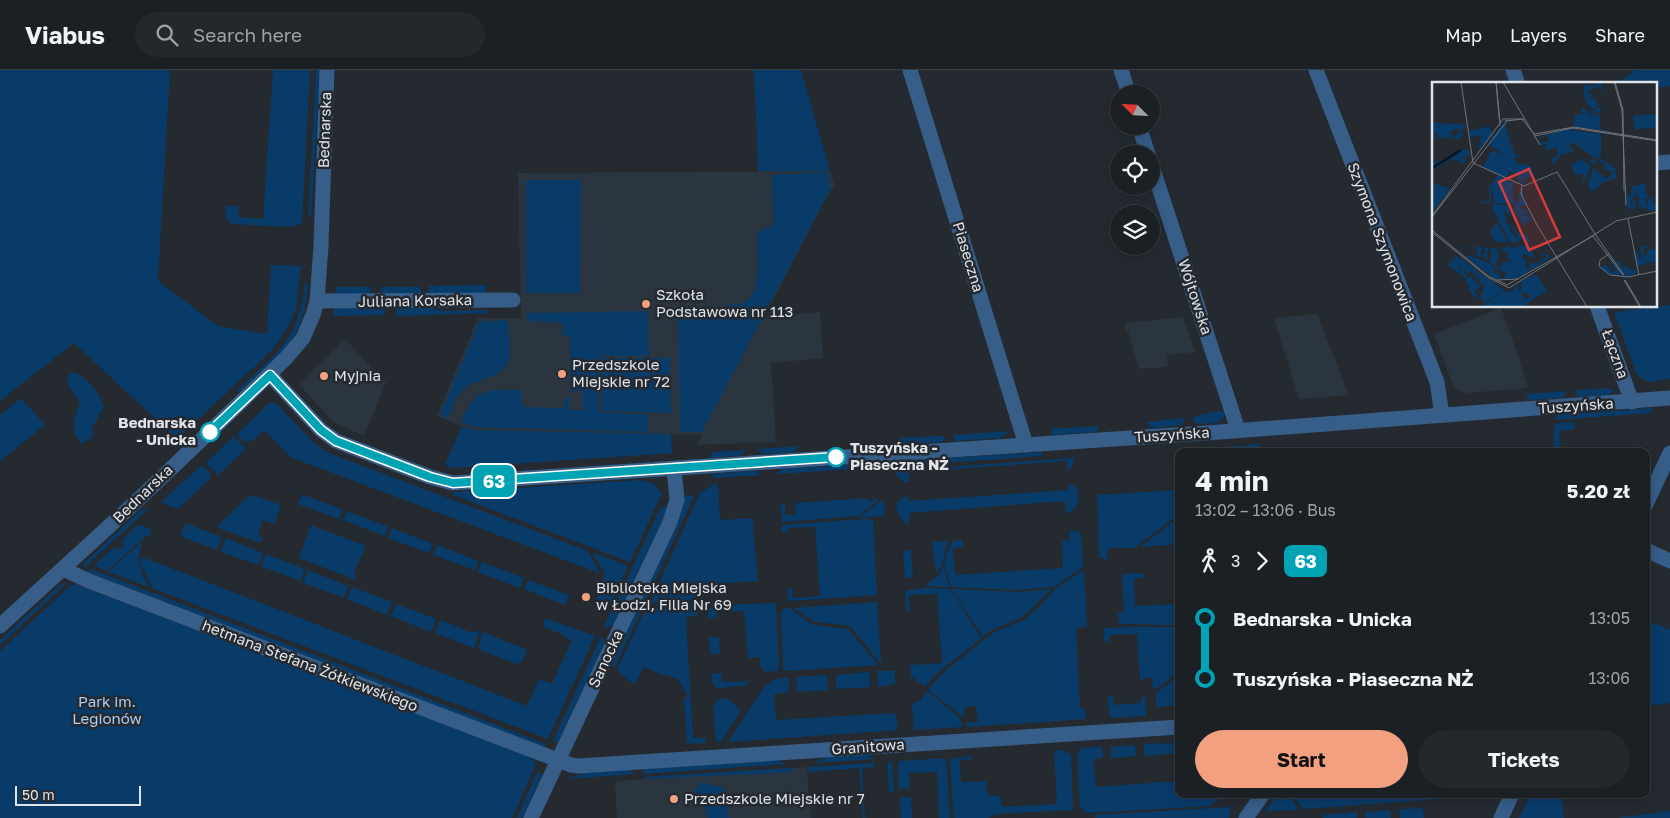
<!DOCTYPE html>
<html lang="en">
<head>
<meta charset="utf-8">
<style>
  :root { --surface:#1b2024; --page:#24282c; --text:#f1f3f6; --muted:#a0a3a6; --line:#393e41; --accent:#f2a080 }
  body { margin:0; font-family:"Golos Text",sans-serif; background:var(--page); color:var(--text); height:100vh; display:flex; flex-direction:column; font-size:19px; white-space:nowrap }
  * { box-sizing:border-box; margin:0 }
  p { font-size:16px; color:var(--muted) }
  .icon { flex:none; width:28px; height:28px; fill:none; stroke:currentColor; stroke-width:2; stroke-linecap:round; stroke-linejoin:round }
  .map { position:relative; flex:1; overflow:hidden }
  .sheet { position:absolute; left:1175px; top:378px; width:475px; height:350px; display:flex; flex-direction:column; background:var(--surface); border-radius:10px; box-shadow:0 2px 12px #0003,0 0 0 1px var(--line) }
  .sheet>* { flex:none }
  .badge { padding:0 10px; border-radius:8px; font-size:18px; line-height:32px }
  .needle { width:32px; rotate:294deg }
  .fabs { position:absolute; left:1110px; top:15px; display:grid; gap:10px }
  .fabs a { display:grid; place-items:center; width:50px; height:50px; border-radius:50%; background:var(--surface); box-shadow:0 2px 12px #0003,0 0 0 1px var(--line); font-size:25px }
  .scale { position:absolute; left:15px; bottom:12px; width:126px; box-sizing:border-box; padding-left:5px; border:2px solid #e0e4e8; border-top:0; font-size:14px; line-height:18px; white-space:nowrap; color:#e0e4e8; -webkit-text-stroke:4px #242a30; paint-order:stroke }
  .map>.badge { position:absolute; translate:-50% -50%; box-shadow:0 0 0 2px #fff }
  .legs { display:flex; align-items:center; gap:8px; height:55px; padding:0 20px; font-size:16px }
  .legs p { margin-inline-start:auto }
  .summary { display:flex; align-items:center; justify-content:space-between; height:85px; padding:0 20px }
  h1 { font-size:28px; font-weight:700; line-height:38px }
  .cta { display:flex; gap:10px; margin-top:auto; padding:10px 20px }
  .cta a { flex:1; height:58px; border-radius:30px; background:var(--accent); color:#111; font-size:20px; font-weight:700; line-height:58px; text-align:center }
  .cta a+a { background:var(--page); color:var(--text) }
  ul { padding:0 20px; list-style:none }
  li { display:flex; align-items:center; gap:18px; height:60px; font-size:19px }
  li i { display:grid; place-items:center; width:8px; height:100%; margin:0 6px; background:currentColor }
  li i::after { content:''; width:12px; height:12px; margin:-6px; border:4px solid; border-radius:50%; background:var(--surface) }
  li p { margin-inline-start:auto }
  li:first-child i { background:linear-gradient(#0000 50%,currentColor 0) }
  li:last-child i { background:linear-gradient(currentColor 50%,#0000 0) }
  header { display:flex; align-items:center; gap:30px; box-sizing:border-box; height:70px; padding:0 25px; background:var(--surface); border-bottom:1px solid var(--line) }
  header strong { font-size:24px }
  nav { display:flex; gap:28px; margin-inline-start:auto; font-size:18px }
  .search { width:350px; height:45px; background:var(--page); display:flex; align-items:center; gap:12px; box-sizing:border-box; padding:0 18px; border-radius:28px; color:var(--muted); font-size:19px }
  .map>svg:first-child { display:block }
  .built { fill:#2b353f }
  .green { fill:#093b69 }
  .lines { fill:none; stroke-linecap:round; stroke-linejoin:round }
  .minor { stroke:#365e89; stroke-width:15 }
  .line-1-casing { stroke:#fff; stroke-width:11 }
  .line-1 { stroke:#00a3b4; stroke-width:8 }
  .poi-dot { fill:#f2a080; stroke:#242a30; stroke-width:2 }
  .stop-1-dot { fill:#fff; stroke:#00a3b4; stroke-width:2.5 }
  .labels { text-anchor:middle; stroke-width:5; stroke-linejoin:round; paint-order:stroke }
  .street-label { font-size:15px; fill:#e0e4e8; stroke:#242a30 }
  .poi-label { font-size:15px; fill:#e0e4e8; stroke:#242a30; text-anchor:start }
  .stop-label { font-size:15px; font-weight:bold; fill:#e0e4e8; stroke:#242a30; text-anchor:end }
  .park-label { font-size:15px; fill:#acccf0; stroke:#242a30 }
  .inset-river { fill:none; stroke:#03152a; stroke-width:2.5 }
  .inset-road { fill:none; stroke:#6f747a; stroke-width:1 }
  .view { fill:#d73b3b; fill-opacity:0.15; stroke:#d73b3b; stroke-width:2.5 }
  .inset-edge { fill:none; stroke:#e0e4e8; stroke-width:2.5 }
</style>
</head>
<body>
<header>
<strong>Viabus</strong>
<div class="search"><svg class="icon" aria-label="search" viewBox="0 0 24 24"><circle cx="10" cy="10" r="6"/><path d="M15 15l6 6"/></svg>Search here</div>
<nav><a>Map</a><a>Layers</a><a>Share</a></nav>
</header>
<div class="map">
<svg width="1670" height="748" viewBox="0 0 1670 748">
  <rect width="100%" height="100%" fill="#242a30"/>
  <g class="built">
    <polygon points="830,101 835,117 831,119 764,247 820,242 823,288 771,293 776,372 697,375 702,365 472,360 437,346 478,248 521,248 518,103"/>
    <polygon points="1501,238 1518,285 1528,318 1464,323 1454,318 1434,264"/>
    <polygon points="1317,244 1349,325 1299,329 1274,248"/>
    <polygon points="1183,247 1195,282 1167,285 1168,297 1139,299 1128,261 1126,261 1125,253"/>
    <polygon points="345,269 386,313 364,366 333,352 299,314"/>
    <polygon points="810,697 807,702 811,748 617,748 615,711 730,704 731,702"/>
  </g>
  <g class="green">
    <polygon points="0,0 170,0 158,211 218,256 267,264 271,195 301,196 296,239 291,251 282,267 268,284 177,369 74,273 0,331"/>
    <polygon points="273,0 310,0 302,153 296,156 289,157 232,154 226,147 226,136 239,136 238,147 263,149"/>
    <polygon points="316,0 320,0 311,146 308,148"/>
    <polygon points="754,0 801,0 830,101 758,101"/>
    <polygon points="1635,0 1670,0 1670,16 1656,18 1656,14 1623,14 1622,10"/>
    <path d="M827 102 831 118 702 362H680L678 249 727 248V234C733 235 738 235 743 233 763 225 757 183 757 165L763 159 774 156 772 105Z"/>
    <polygon points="526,110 581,110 580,223 526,223"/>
    <path d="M305 212H308C307 224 306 236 302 247 292 279 263 300 239 322L237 320C277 283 300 269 305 212Z"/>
    <polygon points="486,215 486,225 429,226 429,216"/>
    <polygon points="336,217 371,217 370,226 336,226"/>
    <polygon points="381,217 421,217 421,225 381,227"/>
    <polygon points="1670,235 1670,309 1648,312 1637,305 1614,242"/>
    <polygon points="396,236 425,236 441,241 488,240 488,243 396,246"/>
    <polygon points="335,237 385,237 384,245 333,246"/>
    <path d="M648 241 649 286H600L599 342 648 345V362L473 357 461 352C476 316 486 321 521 320L522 337 564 338 565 328H570L569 340 583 341V321H570V266L562 265 563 253 526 251 527 243Z"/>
    <path d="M508 250C508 261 511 275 510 285 506 309 480 307 465 318 456 325 452 337 448 348L440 345 479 252Z"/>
    <polygon points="602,288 670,288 671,343 602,341"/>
    <path d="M74 302C88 308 99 322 104 337L92 357 93 367 81 374C70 358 74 349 80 333L67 313 69 305Z"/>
    <polygon points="1606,318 1615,321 1608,325 1579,327 1576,323 1576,320"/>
    <polygon points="1566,321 1563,328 1530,330 1525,324"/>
    <polygon points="21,328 45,355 0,391 0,345"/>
    <polygon points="269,333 276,333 313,372 326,382 588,481 599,501 599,503 290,387 265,360 251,372 249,370 245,373 237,364"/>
    <polygon points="1653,338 1651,343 1556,350 1555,345"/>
    <polygon points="1225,341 1223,349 1217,353 1197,354 1193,350 1193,347 1213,342"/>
    <polygon points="1185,348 1182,355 1152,358 1146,352"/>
    <polygon points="1574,352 1575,359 1559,361 1561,381 1554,381 1554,358 1556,353"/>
    <polygon points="462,356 472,360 671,364 672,383 454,398 445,395"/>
    <polygon points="1099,356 1096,362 1051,365 1051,359"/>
    <polygon points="1010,361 1002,367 997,368 954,371 954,365"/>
    <polygon points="234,366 246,379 218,405 206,393"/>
    <polygon points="944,366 945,369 942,372 902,375 899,372 899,368"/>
    <polygon points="1260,374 1261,381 1223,381 1223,377"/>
    <polygon points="798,376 795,382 761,384 758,379"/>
    <polygon points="744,380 744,382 741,385 710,388 710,385 713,382"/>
    <polygon points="1042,382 1042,386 898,396 905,391"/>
    <polygon points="1075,388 1072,398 1068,401 1067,391 909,402 909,412 904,412 897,405 896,401 905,400"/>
    <polygon points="876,393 883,397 777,404 781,399"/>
    <polygon points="202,395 210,403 210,409 178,439 161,432"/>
    <polygon points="755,401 761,405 715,408 712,407 712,404"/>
    <polygon points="640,410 654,414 662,423 630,492 453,425 454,422"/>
    <polygon points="716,413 718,415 720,450 754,448 753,458 758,511 696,515 695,530 650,533 700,423"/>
    <path d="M1070 414 1077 418C1081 431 1078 439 1066 444L1065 431 909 443V455C901 451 892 439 899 430 900 430 906 426 907 426L909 431 1068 420V415Z"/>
    <polygon points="1179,420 1179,444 1134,478 1108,478 1107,490 1099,487 1097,425"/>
    <polygon points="302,424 343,440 339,449 298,434"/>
    <polygon points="685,425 694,426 614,599 612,594 678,453"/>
    <polygon points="255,426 281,435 274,454 263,450 258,465 263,467 260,473 216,457 248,427"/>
    <polygon points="867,428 870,432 873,432 873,428 879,430 858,446 782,452 780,434 785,434 785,445 795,445 796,433"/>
    <polygon points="881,431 884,434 885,446 858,448"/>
    <polygon points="666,435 665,444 613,555 609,557 604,557 659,441 662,437"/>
    <polygon points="145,439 148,439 83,499 84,493 141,440"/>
    <polygon points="347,441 388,457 385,466 343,450"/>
    <polygon points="1179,447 1179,474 1140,477"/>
    <polygon points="864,449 873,450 877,525 788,531 787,519 792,518 793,528 820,526 815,457 788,458 788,462 782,462 782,455"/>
    <polygon points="185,453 222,467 217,480 180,466"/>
    <polygon points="139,454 152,460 149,467 146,466 107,501 94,496 114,477 117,481 124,474 121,471"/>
    <polygon points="311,455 366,476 354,503 356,510 299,488"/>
    <polygon points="392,458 433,474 429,483 388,468"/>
    <polygon points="1069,460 1077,461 1081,464 1083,497 1054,517 1016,520 951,517 944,493 952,471 962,470 963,477 953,478 955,505 1063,498 1062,471 1070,470"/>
    <polygon points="226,468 263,483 258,495 221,482"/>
    <polygon points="948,471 942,494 936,503 932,472"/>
    <path d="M142 472C136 492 140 499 149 517L108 502Z"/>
    <polygon points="437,475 478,491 475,500 433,485"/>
    <polygon points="911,480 913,507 905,508 903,481"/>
    <polygon points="591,482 628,496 611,534 597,529 605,503"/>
    <polygon points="266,484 305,499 300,511 261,496"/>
    <polygon points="142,487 527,636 539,609 552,614 572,570 562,566 562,564 543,557 545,548 595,566 548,669 152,518 140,492"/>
    <polygon points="482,492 524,508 520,518 478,502"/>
    <polygon points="943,496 949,517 924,516 938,506"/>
    <polygon points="91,499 546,674 544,677 87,502"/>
    <polygon points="308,500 348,516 344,528 303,513"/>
    <polygon points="1084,500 1087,557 1076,558 1080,638 1085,639 1086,649 966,657 966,653 978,652 976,636 964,637 965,645 962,646 928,620 944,602 986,568 995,562 1025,549 1043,533 1056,518"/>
    <polygon points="1143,503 1143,508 1134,509 1135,536 1179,534 1179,555 1119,554 1118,543 1124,542 1122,504"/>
    <polygon points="528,510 569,525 565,535 524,519"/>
    <polygon points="68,512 0,575 0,570 60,515"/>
    <polygon points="75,514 530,687 536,694 512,748 0,748 0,581 68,518"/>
    <polygon points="352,517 392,532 387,545 347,529"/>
    <path d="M924 518 950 519 981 568C963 585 940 597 925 617L911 606 910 593 914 592V595L942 593 937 524 909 525 910 541H906L905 522 908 520Z"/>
    <polygon points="951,519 1020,522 1052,519 1022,547 990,561 983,567"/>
    <polygon points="877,532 881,595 852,558 845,555 815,552 793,538"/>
    <polygon points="776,533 779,594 778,600 776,601 765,602 760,595 760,587 748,588 744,541 717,542 717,547 707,548 710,538 713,535"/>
    <polygon points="396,534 436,549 431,562 391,546"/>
    <polygon points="697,534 697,546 686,547 693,668 705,668 705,673 687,674 684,628 687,628 686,620 683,620 682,614 678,612 679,610 665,604 664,606 644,597 635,614 628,610 617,600 646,538"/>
    <polygon points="784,538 789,538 813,555 848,559 878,595 786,601 783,600 781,542"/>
    <polygon points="440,550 470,562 480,561 474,578 435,563"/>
    <polygon points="1646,550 1670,560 1670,633 1646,636"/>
    <polygon points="1131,557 1179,557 1179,601 1155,620 1155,618 1153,618 1152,607 1144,608 1143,610 1140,610 1137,564 1110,565 1110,571 1104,571 1103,558"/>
    <polygon points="483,562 527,580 522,592 516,594 478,579"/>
    <polygon points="601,566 605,572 559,670 557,673 553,671"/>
    <polygon points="709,567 719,567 720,584 710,584"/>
    <polygon points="877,601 895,601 895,614 878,617"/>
    <polygon points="869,602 870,617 836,619 836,605"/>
    <polygon points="721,603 722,612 749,611 746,615 743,616 716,618 712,611 711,604"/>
    <polygon points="827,605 828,620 797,622 796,607"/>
    <polygon points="1179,606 1179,635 1156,637 1156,623"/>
    <polygon points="780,608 789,608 789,622 774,624 776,650 895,643 898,660 728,672 764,617 772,611"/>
    <polygon points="927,621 961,649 962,657 914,660 912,634 921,630"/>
    <polygon points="1108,626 1113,626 1114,635 1141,633 1141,627 1145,627 1146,646 1112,648 1109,642"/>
    <polygon points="727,628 741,640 721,672 716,671 713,636 718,630"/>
    <polygon points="1179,673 1179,683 1144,686 1144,674"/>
    <polygon points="1135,675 1136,686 1111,688 1111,677"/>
    <polygon points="1102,677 1103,688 1093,689 1096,717 1179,711 1179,724 1229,724 1209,736 1088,743 1080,738 1077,684 1082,678"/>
    <polygon points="1054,680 1066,681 1071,685 1073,740 996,744 989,748 954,748 950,695 951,689 971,686 972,689 960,690 961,712 986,711 987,725 1001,726 1002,737 1057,734"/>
    <polygon points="868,684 874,689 814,693 827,687"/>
    <polygon points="946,688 950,748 939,748 937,702 909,703 910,718 899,719 898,693 899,691"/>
    <polygon points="777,690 786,694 642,704 644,699"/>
    <polygon points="888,691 892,693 894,723 889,722 887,695"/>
    <polygon points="874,693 874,697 862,698 865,748 863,748 859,698 807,702 810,697"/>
    <polygon points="790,698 794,702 645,709 643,707"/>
    <polygon points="630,700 634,704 567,709 584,703"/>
    <polygon points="537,702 542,705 522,748 517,748"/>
    <polygon points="704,712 714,716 722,716 725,725 729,748 708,748 703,731 695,723 696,719 700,713"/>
    <polygon points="1277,724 1288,724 1299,740 1265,741"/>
    <polygon points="1292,724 1494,724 1495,725 1303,739"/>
    <polygon points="1531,724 1576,724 1577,726 1562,728 1564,748 1519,748"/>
    <polygon points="911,727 912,748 901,748 900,728"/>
    <polygon points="1231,737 1229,748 1096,748 1093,745"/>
    <polygon points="1423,738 1424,748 1400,748 1399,739"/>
    <polygon points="1390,740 1391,748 1366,748 1365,742"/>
    <polygon points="1670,741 1670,748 1616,748"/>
    <polygon points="1357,742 1357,748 1323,748 1323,745"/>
  </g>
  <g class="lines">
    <g class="minor">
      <polyline points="910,0 1026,375"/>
      <polyline points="1121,0 1129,24"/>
      <polyline points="1316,0 1437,312 1442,345"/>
      <polyline points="1513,0 1518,14"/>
      <polyline points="1139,56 1148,84"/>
      <polyline points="1151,93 1238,360"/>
      <polyline points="1656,93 1670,92"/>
      <polyline points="317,231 513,230"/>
      <polyline points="1597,236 1632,332"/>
      <polyline points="270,305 321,360 336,371 430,407 453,413 1220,362 1670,328"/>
      <polyline points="1646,434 1670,383"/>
      <polyline points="1646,480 1670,491"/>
      <polyline points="63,499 89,511 571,695 578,696 1179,657"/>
      <polyline points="0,556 140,428 241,332 286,288 303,268 313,245 317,231 321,176 327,0"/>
      <polyline points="531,748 670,452 677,430 674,399"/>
      <polyline points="1246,748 1263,724"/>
      <polyline points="1501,748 1512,724"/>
    </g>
  </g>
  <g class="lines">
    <defs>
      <polyline id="line-1" points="210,362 270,305 321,360 336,371 430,407 453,413 836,387"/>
    </defs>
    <use href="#line-1" class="line-1-casing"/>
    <use href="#line-1" class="line-1"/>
  </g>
  <g class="poi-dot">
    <circle cx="646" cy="234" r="5"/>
    <circle cx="562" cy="304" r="5"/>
    <circle cx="324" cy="306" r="5"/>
    <circle cx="586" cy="527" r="5"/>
    <circle cx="674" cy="729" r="5"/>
  </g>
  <g class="stop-1-dot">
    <circle cx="210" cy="362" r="9"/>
    <circle cx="836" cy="387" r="9"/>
  </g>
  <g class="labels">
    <g class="street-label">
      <text transform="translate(325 60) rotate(-88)" y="5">Bednarska</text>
      <text transform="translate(1382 172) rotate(69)" y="5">Szymona Szymonowica</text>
      <text transform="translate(968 187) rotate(73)" y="5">Piaseczna</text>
      <text transform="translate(1195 227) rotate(72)" y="5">Wójtowska</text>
      <text transform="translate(415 231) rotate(-1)" y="5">Juliana Korsaka</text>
      <text transform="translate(1615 284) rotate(70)" y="5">Łączna</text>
      <text transform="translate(1576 336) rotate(-4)" y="5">Tuszyńska</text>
      <text transform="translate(1172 365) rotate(-4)" y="5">Tuszyńska</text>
      <text transform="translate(143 424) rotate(-44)" y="5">Bednarska</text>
      <text transform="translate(606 589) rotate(-65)" y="5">Sanocka</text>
      <text transform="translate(310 596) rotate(21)" y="5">hetmana Stefana Żółkiewskiego</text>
      <text transform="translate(868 677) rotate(-4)" y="5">Granitowa</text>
    </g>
    <g class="poi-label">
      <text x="656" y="230">Szkoła<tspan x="656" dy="17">Podstawowa nr 113</tspan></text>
      <text x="572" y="300">Przedszkole<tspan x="572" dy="17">Miejskie nr 72</tspan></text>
      <text x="334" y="311">Myjnia</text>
      <text x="596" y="523">Biblioteka Miejska<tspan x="596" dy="17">w Łodzi, Filia Nr 69</tspan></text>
      <text x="684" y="734">Przedszkole Miejskie nr 7</text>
    </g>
    <g class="stop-label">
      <text x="196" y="358">Bednarska<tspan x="196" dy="17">- Unicka</tspan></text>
      <text x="850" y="383" text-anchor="start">Tuszyńska -<tspan x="850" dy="17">Piaseczna NŻ</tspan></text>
    </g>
    <g class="park-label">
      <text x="107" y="637">Park im.<tspan x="107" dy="17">Legionów</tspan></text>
    </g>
  </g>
  <g transform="translate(1432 12)">
    <rect width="225" height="225" fill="#242a30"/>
    <path d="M151 0 155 4 162 2 158 4V5L169 0 170 11 166 4 156 9 158 16V11H161L158 17 163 16 166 25 160 27 155 21 158 30 168 25 170 29 158 32 150 5 152 8ZM152 26 158 34 168 32V47L186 50 143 45 142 33 151 32 149 27ZM225 32V46L203 47 201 34ZM0 40 8 41 7 45 9 41 34 43V46L28 48 31 51 28 57H22L24 52 28 53 26 46 18 50 21 57 6 55V51L2 53 5 56H0ZM72 40 83 73H90L83 75 84 81 99 84 102 93 92 97 93 103 86 100 87 94 78 89 75 96 51 86 58 70 63 69 74 74 56 62ZM58 44 60 53 46 69 49 54 38 55 37 49ZM135 47 169 52V73L167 76 161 73 166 77 161 84 156 76 162 79 164 77 141 60 137 64 143 70 130 72 121 82 118 76 125 75 126 66 112 68 115 63H109L108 60H117L116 54 105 56ZM28 68H37L38 73 31 74 34 79 31 82 23 77 0 88V87L19 78 29 70 20 76 0 85V80L16 77ZM150 77 159 85 151 100V92L143 93 139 83ZM168 77 183 86 184 96 170 101 161 92 170 102 160 110 156 103 161 86 175 97 181 90 172 87 174 84 167 79ZM65 93 81 101V119L85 121 89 104 94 123 88 125 91 129 94 126 100 138H99L95 130 89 134 94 132 98 139 91 143 82 127 84 122 59 121H62L60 103 59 121H48L52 115 50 120 58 119 57 106ZM0 101 18 107 0 131ZM217 101 213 102 214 111 218 116 208 118H213L216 125V117L225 116 221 118 225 128 215 129V125L207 126V129V118L202 106 204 114 198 119 200 124 201 119 204 118 203 128 199 125V129L195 125 194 110 198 116 200 104ZM63 122 77 124V131L81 128 79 123 83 131 81 129 77 134 72 127 74 139 76 144 81 141 77 146 81 153 87 156 80 146 82 145 85 151 94 152 99 161 89 157 85 160H91L87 161 78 160 60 126ZM66 140 67 144 76 160H63L61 156 58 149ZM75 162 80 166 96 162 103 176 91 172V177H94L93 186 97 187V181L103 182 115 175 110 172 108 175V172H116L118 176 87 196 64 197 57 193 33 174 28 169 29 168 28 166 30 164 36 163 29 166 31 172 53 179 63 186 61 192 67 189 68 196H71L75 190H73L64 187 66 182 67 188 71 180H78L77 176 68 175 74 176 77 172 68 167 75 166ZM213 163 211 174 216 172V168L225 166V180L219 181 217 173 218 181 214 182 212 175V183L205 184 201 165 207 173 206 176 210 175 208 164 215 163V168ZM43 164 50 165 48 174 54 170 51 165 57 166 55 175 59 180V166L67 167 64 185 53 175 40 174 46 172ZM24 173 73 209 79 210 85 203 93 218 98 215 96 211H89V200L99 194 105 193 115 209 89 225H54L52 221 72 210 51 220 48 215 53 203 47 201 48 193 44 199 45 190 41 195V187L37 192 21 177ZM176 174 179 176 189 193H196L192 192 185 181 187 179 190 187 194 182 195 186 202 189 204 186 205 191 196 194 182 193 171 189 168 186 174 182 179 190 184 189ZM21 177 20 182 23 179 26 182 21 186 27 182V188L30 185 35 195H39L49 205 42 209 48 217 40 213 33 196 15 183Z" fill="#093b69"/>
    <path class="inset-river" d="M0 86 29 68"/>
    <path class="inset-road" d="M29 0 41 81 92 104 125 90 163 152M64 0 68 40M64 0 68 44M71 0 108 63M182 0 190 28 194 123M183 0 191 28 192 109M73 39 92 37M102 54 141 46 225 59M90 103 89 112 105 143 155 225M0 134 71 37H90L102 52 142 45 225 58M0 135 75 39M196 137 207 193M0 148 56 194 75 203 161 154 191 193M0 150 57 196 77 206 184 139 225 130M163 152 192 193M177 172 168 178 167 184 178 193 196 195 225 189M65 198 86 197M192 198 208 225M193 198 209 225"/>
    <path class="view" d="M97 87 128 155 97 168 67 100Z"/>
    <rect width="225" height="225" class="inset-edge"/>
  </g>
</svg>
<div class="fabs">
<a><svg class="needle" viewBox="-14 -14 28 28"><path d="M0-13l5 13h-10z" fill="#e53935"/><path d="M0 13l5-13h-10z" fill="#a0a3a6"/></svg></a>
<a><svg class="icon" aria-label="locate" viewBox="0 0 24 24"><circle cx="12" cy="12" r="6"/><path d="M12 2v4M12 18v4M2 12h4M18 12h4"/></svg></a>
<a><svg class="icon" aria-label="layers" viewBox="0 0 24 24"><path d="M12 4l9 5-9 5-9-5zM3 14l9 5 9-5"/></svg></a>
</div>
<div class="scale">50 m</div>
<b class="badge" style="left:494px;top:411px;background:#00a3b4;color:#fff">63</b>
<section class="sheet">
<div class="summary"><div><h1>4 min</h1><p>13:02 – 13:06 · Bus</p></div><b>5.20 zł</b></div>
<div class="legs"><svg class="icon" aria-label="walk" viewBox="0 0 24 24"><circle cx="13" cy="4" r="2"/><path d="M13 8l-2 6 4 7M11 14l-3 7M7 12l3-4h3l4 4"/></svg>3<svg class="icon" aria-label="forward" viewBox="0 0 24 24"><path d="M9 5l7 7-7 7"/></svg><b class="badge" style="background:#00a3b4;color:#fff">63</b></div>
<ul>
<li><i style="color:#00a3b4"></i><b>Bednarska - Unicka</b><p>13:05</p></li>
<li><i style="color:#00a3b4"></i><b>Tuszyńska - Piaseczna NŻ</b><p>13:06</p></li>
</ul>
<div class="cta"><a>Start</a><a>Tickets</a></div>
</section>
</div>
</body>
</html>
